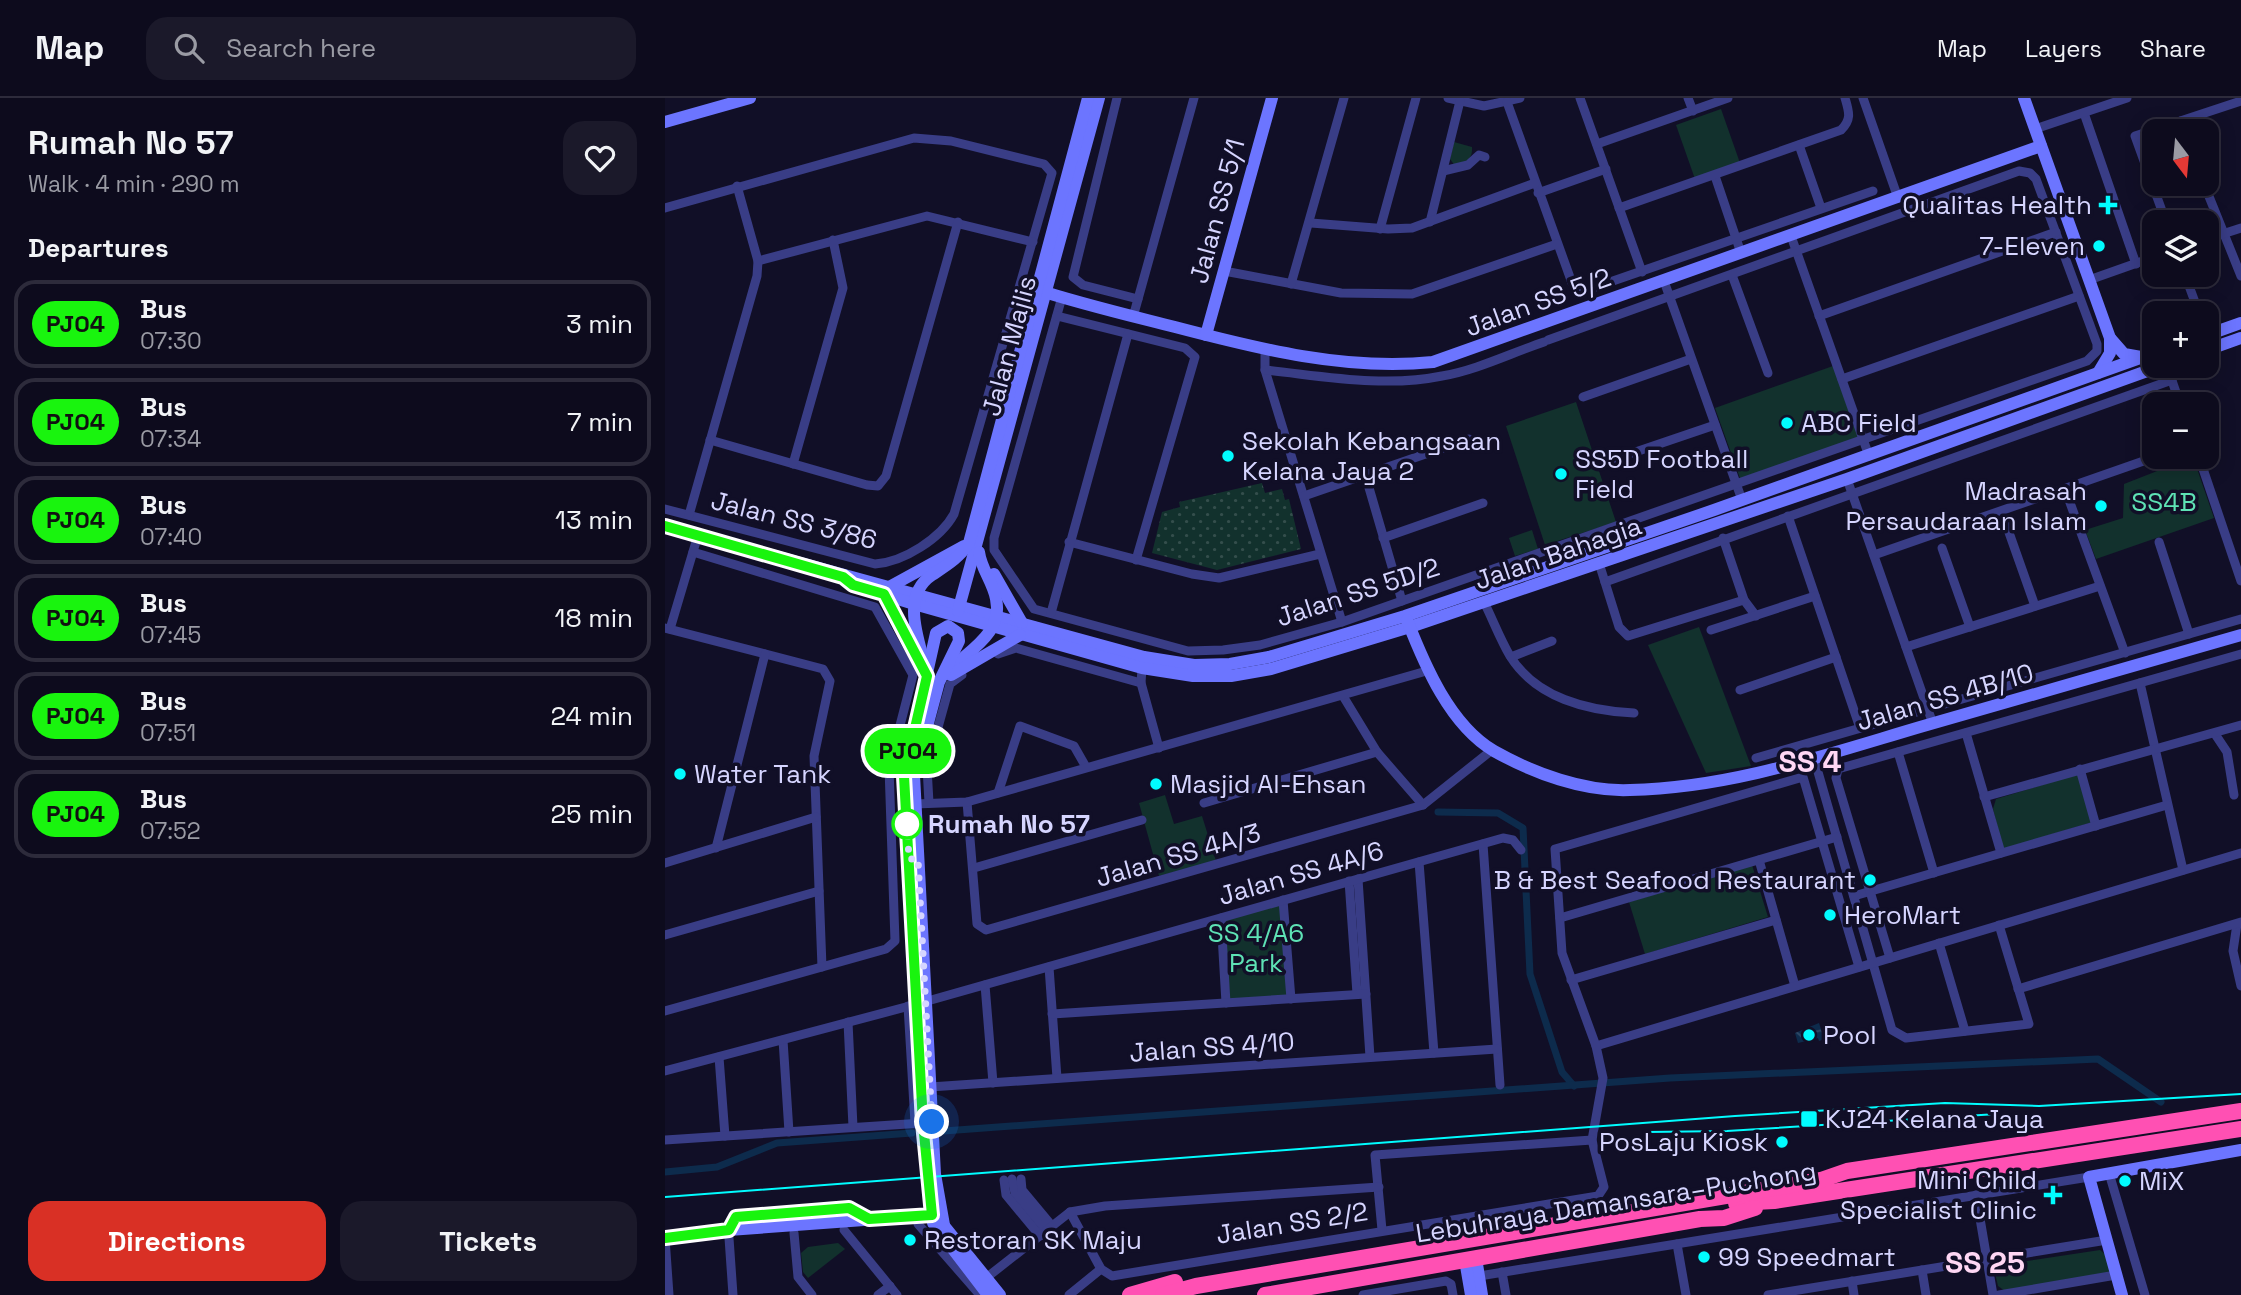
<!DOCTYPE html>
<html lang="en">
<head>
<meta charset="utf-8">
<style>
  :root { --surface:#0d0b1d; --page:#1b192a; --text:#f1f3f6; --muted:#9a9ba4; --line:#2d2b3b; --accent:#d93025 }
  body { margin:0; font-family:"Space Grotesk",sans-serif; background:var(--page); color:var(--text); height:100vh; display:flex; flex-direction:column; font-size:26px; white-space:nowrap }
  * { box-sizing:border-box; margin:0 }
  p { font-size:23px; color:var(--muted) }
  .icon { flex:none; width:38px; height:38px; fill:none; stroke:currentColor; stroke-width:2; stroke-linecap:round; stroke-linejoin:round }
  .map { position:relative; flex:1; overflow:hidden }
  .drawer { display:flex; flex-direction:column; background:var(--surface); width:665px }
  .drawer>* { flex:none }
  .badge { padding:0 14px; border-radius:23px; font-size:24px; line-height:46px }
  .needle { width:46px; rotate:164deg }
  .fabs { position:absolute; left:1477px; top:21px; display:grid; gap:14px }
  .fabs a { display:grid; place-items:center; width:77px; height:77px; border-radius:14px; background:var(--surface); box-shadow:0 4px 18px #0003,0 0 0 2px var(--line); font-size:35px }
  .you { position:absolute; width:35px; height:35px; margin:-18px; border:5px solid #fff; border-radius:50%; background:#1a73e8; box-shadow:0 0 0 10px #1a73e833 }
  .map>.badge { position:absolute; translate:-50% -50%; box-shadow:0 0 0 4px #fff }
  h2 { padding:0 28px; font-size:26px; line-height:63px }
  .round { display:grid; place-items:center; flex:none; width:74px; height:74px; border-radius:21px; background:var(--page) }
  .head { display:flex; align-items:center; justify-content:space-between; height:119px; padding:0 28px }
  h1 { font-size:33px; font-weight:600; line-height:52px }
  .cta { display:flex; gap:14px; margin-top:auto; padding:14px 28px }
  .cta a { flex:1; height:80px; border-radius:21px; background:var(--accent); color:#fff; font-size:28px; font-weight:600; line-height:80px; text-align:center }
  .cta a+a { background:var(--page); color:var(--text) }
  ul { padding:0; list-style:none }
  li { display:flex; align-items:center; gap:21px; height:88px; margin:0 14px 10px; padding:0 14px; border:4px solid var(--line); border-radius:21px }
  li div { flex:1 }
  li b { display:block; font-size:26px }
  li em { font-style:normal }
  li .badge { min-width:77px; font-weight:700; text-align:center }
  header { display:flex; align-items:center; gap:42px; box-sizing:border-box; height:98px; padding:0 35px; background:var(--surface); border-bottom:2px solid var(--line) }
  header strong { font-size:33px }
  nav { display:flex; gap:38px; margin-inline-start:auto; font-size:24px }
  .search { width:490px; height:63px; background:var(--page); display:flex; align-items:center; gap:18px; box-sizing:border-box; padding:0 24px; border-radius:21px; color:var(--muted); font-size:26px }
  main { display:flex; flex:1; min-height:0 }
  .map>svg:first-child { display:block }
  .grass { fill:url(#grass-dots) }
  .green { fill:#12312d }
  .water { fill:url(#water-waves) }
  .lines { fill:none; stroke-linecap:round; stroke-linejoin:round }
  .canal { stroke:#0d2b4c; stroke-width:7 }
  .street { stroke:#393d86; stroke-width:9 }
  .secondary { stroke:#6c75ff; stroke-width:12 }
  .highway { stroke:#ff50b3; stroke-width:16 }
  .tram { stroke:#01fcff; stroke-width:2 }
  .line-casing { stroke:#fff; stroke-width:16 }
  .line { stroke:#19f40e; stroke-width:10 }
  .walk { stroke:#d6d5ff; stroke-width:7; stroke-dasharray:0 12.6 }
  .poi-dot { fill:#01fcff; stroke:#110f27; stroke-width:2.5 }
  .stop-dot { fill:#fff; stroke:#19f40e; stroke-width:3.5 }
  .labels { text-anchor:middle; stroke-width:7; stroke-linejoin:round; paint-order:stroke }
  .poi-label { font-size:26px; fill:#d6d5ff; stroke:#110f27; text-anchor:start }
  .street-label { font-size:26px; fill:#d6d5ff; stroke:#110f27 }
  .park-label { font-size:26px; fill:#5ee2b5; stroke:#110f27 }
  .stop-label { font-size:26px; font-weight:bold; fill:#d6d5ff; stroke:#110f27; text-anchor:start }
  .quarter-label { font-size:30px; font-weight:bold; fill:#ffd7f4; stroke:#110f27 }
</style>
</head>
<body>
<header>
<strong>Map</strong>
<div class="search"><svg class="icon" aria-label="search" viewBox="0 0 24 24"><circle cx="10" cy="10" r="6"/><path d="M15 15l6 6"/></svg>Search here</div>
<nav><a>Map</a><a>Layers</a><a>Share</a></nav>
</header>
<main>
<section class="drawer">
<div class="head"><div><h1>Rumah No 57</h1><p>Walk · 4 min · 290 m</p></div><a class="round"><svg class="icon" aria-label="heart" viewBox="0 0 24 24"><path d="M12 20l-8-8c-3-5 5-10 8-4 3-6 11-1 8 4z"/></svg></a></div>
<h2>Departures</h2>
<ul>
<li><span class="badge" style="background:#19f40e;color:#111">PJ04</span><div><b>Bus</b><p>07:30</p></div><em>3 min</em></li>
<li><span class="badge" style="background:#19f40e;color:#111">PJ04</span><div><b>Bus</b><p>07:34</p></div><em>7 min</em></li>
<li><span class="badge" style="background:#19f40e;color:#111">PJ04</span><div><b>Bus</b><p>07:40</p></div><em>13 min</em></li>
<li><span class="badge" style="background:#19f40e;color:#111">PJ04</span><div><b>Bus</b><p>07:45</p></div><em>18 min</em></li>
<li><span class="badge" style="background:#19f40e;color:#111">PJ04</span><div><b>Bus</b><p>07:51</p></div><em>24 min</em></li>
<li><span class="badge" style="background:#19f40e;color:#111">PJ04</span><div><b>Bus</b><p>07:52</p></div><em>25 min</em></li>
</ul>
<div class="cta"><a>Directions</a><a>Tickets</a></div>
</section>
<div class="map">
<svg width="1576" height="1197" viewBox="0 0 1576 1197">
  <defs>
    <pattern id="grass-dots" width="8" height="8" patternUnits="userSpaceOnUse" patternTransform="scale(1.75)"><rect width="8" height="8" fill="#12312d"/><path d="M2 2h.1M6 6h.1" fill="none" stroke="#344e4c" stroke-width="1.8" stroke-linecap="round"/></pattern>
    <pattern id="water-waves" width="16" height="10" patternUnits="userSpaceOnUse" patternTransform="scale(1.75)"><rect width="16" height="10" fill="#0d2b4c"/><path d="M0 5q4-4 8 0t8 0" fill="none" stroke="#304967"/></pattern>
  </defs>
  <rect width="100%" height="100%" fill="#110f27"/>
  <polygon class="grass" points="597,385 600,395 617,391 620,402 624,401 636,451 552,472 487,455 497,414 515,409 514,404"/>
  <g class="green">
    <polygon points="1056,11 1075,65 1030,81 1011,27"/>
    <path d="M789 44 807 49C808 62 800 64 790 68L785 61Z"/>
    <polygon points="1168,268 1194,341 1076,383 1050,310"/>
    <polygon points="911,304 951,424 880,447 841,328"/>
    <polygon points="1528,359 1549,420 1431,461 1420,432 1458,420 1459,386"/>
    <polygon points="867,432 873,451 850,458 844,440"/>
    <polygon points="1034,529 1086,668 1041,675 983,547"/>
    <polygon points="1413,676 1428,724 1338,751 1328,711 1331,701"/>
    <polygon points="500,697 509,726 537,718 551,763 494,778 474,705"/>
    <polygon points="1087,767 1103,819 980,856 964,804"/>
    <polygon points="616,806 624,898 565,903 559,822"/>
    <polygon points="173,1145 180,1151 143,1180 138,1174 136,1155 143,1149"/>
    <polygon points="1435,1152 1442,1158 1445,1174 1340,1193 1333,1188 1330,1175 1336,1167"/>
  </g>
  <polygon class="water" points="1154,925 1159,941 1154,943 1153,940 1133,945 1130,935"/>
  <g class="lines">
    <g class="canal">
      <polyline points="773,714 833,715 858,730 865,876 897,974 909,988"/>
      <polyline points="279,1033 1005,980 1433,961 1496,1004"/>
      <polyline points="0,1074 52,1069 112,1045 247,1035"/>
    </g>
    <g class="street">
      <polyline points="452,0 408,179 418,187 473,201"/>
      <polyline points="783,0 819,8 855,0"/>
      <polyline points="915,0 977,174"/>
      <polyline points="1023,0 1028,13"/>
      <polyline points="1198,0 1233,100"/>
      <polyline points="842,4 907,185 919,193 1208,93"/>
      <polyline points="1419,15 1471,166"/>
      <polyline points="1516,23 1520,33"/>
      <polyline points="1370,31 1462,0"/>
      <polyline points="932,46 1063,0"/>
      <polyline points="1134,47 1156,110"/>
      <polyline points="778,73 803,67 814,57 820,59"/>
      <polyline points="1050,78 1076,155"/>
      <polyline points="1539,86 1576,178"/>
      <polyline points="873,95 941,71"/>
      <path d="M0 110 249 40 286 43 379 66 387 75 289 416C276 440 239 464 210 466L0 411"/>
      <path d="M954 110 1176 32C1187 21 1184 14 1180 0"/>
      <polyline points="765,124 795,3"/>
      <polyline points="1501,124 1470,38 1576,3"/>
      <polyline points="646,125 723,131 747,130 870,85"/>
      <polyline points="715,131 751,0"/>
      <polyline points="1126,138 1204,358"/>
      <polyline points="1542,141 1576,130"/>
      <polyline points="93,163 262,118 368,144"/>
      <polyline points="559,173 676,195 747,196 892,146"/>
      <polyline points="1067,177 1103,275"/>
      <polyline points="1520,177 1534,215"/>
      <polyline points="1424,182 1489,159"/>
      <polyline points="999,183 1077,402"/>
      <polyline points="626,186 679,0"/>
      <polyline points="397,199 329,440 329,452 369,511 523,553 558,552 595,547 677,524 1422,263 1432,253 1432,246 1371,81 1365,75 1354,73 883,242"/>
      <polyline points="392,218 520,250 530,259 471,462"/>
      <polyline points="1154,218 1391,134"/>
      <polyline points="468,219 529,0"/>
      <polyline points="600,252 600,272 677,524"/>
      <polyline points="1502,268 1515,306"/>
      <path d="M600 272C658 278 719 290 777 278 812 272 846 255 879 244"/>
      <polyline points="1177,281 1414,198"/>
      <polyline points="918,299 1026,261"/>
      <polyline points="45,342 202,387 213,388 221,378 293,124"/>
      <polyline points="1534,359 1576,483"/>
      <polyline points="941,364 1050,327"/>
      <polyline points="128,366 178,190 168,142"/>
      <polyline points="700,376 737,503"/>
      <polyline points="1182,381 1268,626"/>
      <polyline points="1400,391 1460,555"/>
      <polyline points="639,398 804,341"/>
      <polyline points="24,417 92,178 93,163 72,88"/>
      <polyline points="1123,418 1195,630"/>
      <polyline points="1341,426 1370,508"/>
      <polyline points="718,440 818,405"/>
      <polyline points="1058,440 1079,502 1091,518"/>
      <polyline points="404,444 527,476 554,480 655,456"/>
      <polyline points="1494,444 1524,536"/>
      <polyline points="1277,450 1305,529"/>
      <polyline points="1209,457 1490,359"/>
      <polyline points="934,465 954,529 963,538 1079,502"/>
      <polyline points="940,484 1507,282"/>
      <path d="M819 504C828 522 835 541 845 558 871 600 923 613 969 615"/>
      <polyline points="386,515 463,236"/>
      <polyline points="0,530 158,571 165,583 149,658 157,869"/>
      <polyline points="5,531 33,437"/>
      <polyline points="1046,532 1150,498"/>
      <polyline points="1241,549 1435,488"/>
      <polyline points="333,556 351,550 476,585"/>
      <polyline points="846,559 887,543"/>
      <polyline points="477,570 476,585 494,650"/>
      <polyline points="1475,585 1518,772"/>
      <polyline points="1075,592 1171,559"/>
      <polyline points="678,598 712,654 758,707"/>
      <polyline points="1301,635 1336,755"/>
      <polyline points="1550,636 1562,654 1569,697"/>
      <polyline points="1233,654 1269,775"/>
      <polyline points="1091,660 1576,521"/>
      <polyline points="1149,660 1227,932 1241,940 1364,926 1334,827"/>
      <polyline points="1415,671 1431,728"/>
      <polyline points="333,695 355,628 409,648 421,669"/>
      <polyline points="1319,699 1576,627"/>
      <polyline points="302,704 312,826 321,832 758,707 827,652"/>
      <polyline points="264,705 262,669 285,586 297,577"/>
      <polyline points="539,705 712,654"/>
      <polyline points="250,706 302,704 765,572"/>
      <polyline points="818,746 835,987"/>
      <polyline points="51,750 100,556"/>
      <polyline points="1094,762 1130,888"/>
      <polyline points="754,764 769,955"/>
      <polyline points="0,765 151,719"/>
      <polyline points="309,770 477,722"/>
      <polyline points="693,781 705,959"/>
      <polyline points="684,783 692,896"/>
      <polyline points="1189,798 1502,707"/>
      <polyline points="618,802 626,901"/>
      <polyline points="556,820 561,905"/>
      <polyline points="895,820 1172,739"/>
      <polyline points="1572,826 1568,853 1576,888"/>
      <polyline points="0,837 154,793"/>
      <polyline points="1274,845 1300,933"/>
      <polyline points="1225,860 1171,680 1173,671 1576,556"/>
      <polyline points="384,869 392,980"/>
      <polyline points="906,882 1111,822"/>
      <polyline points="320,887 328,985"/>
      <polyline points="1353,891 1576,824"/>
      <polyline points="243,908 250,1025"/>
      <polyline points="0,913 221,851 230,843 224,670 248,577 210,509 28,454"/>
      <polyline points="387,916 701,896"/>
      <polyline points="183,924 188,1029"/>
      <polyline points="118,942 124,1034"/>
      <polyline points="931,948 1576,755"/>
      <polyline points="54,959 60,1038"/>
      <polyline points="0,973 252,906 838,740 848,742 856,752"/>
      <polyline points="265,989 832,951"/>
      <polyline points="0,1042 258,1025"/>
      <polyline points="1444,1075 1480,1197"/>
      <polyline points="347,1081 350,1095 381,1132"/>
      <polyline points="356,1081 357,1092 387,1128"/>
      <polyline points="339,1082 341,1097 375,1138"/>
      <polyline points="1311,1097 1328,1197"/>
      <polyline points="405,1114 436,1171 447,1178 933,1098 939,1089 927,1042 938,980 931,948 897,855 890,751 1138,679 1194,869"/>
      <polyline points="253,1126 315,1197"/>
      <polyline points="179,1132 232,1197"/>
      <polyline points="717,1132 710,1057 927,1042"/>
      <polyline points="129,1135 133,1179 147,1197"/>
      <polyline points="0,1140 4,1197"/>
      <polyline points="64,1140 68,1197"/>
      <polyline points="1012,1146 1021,1197"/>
      <polyline points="1257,1172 1261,1197"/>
      <polyline points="837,1174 841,1197"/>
      <polyline points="808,1179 1424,1079"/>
      <polyline points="321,1180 405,1114 440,1108 714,1089"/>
      <polyline points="1187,1183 1189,1197"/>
      <polyline points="213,1197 225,1188"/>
      <polyline points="404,1197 436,1171"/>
      <polyline points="698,1197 781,1183 786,1186 788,1197"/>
      <polyline points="1103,1197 1442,1142"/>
      <polyline points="1334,1197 1451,1177"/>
    </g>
    <g class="secondary">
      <polyline points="1359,0 1445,240 1445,255 1433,275"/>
      <polyline points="0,24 85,0"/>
      <path d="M370 191C416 206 463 217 510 229 594 251 681 273 768 264L1376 48"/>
      <polyline points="541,237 607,0"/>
      <polyline points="1542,237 1576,225"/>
      <polyline points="1445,240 1459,256 1476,259"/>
      <polyline points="1542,252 1576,240"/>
      <polyline points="0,428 479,559 529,567 565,566 604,559 740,518 1049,412 1489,255"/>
      <polyline points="329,476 357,525"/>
      <polyline points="179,479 188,487 249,506 477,570 528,578 566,578 606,571 745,529 1182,381 1496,268"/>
      <polyline points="226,488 299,448"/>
      <polyline points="219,496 255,565"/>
      <polyline points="293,513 434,0"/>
      <path d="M742 522C760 568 785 627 829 653 868 675 919 694 965 692 1065 690 1160 657 1255 629 1362 598 1469 568 1576 537"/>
      <path d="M261 571C254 542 235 498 267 477 282 467 294 460 304 445L423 0"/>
      <path d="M281 576C300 554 339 537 331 501 328 484 316 471 314 454"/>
      <polyline points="286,577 355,537"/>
      <polyline points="279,1127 270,1076 249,677 274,584 294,543 293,535 283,528 271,535 239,678 258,1025 268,1125 323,1197"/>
      <polyline points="280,1129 335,1197"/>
      <polyline points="0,1140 50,1133 267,1117"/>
      <polyline points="811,1160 817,1197"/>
      <polyline points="800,1162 806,1197"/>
      <polyline points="1457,1197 1424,1079 1576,1052"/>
    </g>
    <g class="highway">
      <polyline points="1071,1105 1109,1103 1576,1031"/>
      <polyline points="465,1197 510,1184"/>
      <polyline points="498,1197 531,1188 1156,1082 1182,1073 1576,1013"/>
      <polyline points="600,1197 1035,1121 1059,1120 1090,1110"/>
    </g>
    <g class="tram">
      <polyline points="982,1034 1062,1033 1332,1016"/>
      <polyline points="0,1099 1070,1018 1280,1005 1374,1008 1576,996"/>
    </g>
  </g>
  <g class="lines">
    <defs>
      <polyline id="line" points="0,428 178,479 188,487 219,496 262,578 239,678 258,1025 267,1117 204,1121 184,1110 71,1119 64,1132 0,1140"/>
    </defs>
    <use href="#line" class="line-casing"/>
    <use href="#line" class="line"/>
    <polyline class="walk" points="242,726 244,761 253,761 267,1024"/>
  </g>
  <g class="poi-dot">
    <path d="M1439.5 96.5h7v7h7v7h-7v7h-7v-7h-7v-7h7z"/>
    <circle cx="1434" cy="148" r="7"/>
    <circle cx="1122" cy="325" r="7"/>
    <circle cx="563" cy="358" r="7"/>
    <circle cx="896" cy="376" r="7"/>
    <circle cx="1436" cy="408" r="7"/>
    <circle cx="15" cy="676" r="7"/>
    <circle cx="491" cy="686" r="7"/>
    <circle cx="1205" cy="782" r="7"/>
    <circle cx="1165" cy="817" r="7"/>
    <circle cx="1144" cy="937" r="7"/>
    <rect x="1135" y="1012" width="18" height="18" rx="3.5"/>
    <circle cx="1117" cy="1044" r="7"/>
    <circle cx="1460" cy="1083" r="7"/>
    <path d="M1384.5 1086.5h7v7h7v7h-7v7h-7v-7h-7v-7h7z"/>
    <circle cx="245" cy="1142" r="7"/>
    <circle cx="1039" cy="1159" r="7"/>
  </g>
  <circle class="stop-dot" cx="242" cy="726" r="14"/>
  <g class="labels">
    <g class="poi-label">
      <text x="1427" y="116" text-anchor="end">Qualitas Health</text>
      <text x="1420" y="157" text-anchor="end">7-Eleven</text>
      <text x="1136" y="334">ABC Field</text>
      <text x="577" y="352">Sekolah Kebangsaan<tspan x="577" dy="30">Kelana Jaya 2</tspan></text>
      <text x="910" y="370">SS5D Football<tspan x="910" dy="30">Field</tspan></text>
      <text x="1422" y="402" text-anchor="end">Madrasah<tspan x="1422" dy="30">Persaudaraan Islam</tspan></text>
      <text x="29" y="685">Water Tank</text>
      <text x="505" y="695">Masjid Al-Ehsan</text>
      <text x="1191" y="791" text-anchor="end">B &amp; Best Seafood Restaurant</text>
      <text x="1179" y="826">HeroMart</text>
      <text x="1158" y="946">Pool</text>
      <text x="1160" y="1030">KJ24 Kelana Jaya</text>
      <text x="1103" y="1053" text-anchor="end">PosLaju Kiosk</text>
      <text x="1372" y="1091" text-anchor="end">Mini Child<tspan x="1372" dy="30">Specialist Clinic</tspan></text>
      <text x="1474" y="1092">MiX</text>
      <text x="259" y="1151">Restoran SK Maju</text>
      <text x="1053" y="1168">99 Speedmart</text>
    </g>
    <g class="street-label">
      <text transform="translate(552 113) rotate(-75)" y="9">Jalan SS 5/1</text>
      <text transform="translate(873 204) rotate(-20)" y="9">Jalan SS 5/2</text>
      <text transform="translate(344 248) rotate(-75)" y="9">Jalan Majlis</text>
      <text transform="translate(129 422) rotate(14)" y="9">Jalan SS 3/86</text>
      <text transform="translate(893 455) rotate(-19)" y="9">Jalan Bahagia</text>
      <text transform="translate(693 494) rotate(-18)" y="9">Jalan SS 5D/2</text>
      <text transform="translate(1280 599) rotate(-16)" y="9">Jalan SS 4B/10</text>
      <text transform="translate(513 757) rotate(-16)" y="9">Jalan SS 4A/3</text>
      <text transform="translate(636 775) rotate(-16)" y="9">Jalan SS 4A/6</text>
      <text transform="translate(547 949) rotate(-4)" y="9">Jalan SS 4/10</text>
      <text transform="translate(951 1104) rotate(-9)" y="9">Lebuhraya Damansara–Puchong</text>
      <text transform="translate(627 1125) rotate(-9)" y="9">Jalan SS 2/2</text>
    </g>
    <g class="park-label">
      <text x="1499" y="413">SS4B</text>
      <text x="591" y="844">SS 4/A6<tspan x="591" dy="30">Park</tspan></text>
    </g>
    <g class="stop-label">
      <text x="263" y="735">Rumah No 57</text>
    </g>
    <g class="quarter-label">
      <text x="1145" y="674">SS 4</text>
      <text x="1320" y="1175">SS 25</text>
    </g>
  </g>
</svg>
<div class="fabs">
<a><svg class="needle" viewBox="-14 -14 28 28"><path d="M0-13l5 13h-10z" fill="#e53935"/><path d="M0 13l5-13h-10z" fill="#9a9ba4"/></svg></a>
<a><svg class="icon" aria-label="layers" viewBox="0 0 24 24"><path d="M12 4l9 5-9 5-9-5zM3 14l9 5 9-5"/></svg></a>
<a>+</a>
<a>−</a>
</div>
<div class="you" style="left:267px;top:1024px"></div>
<b class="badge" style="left:243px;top:653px;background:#19f40e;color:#111">PJ04</b>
</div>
</main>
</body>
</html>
